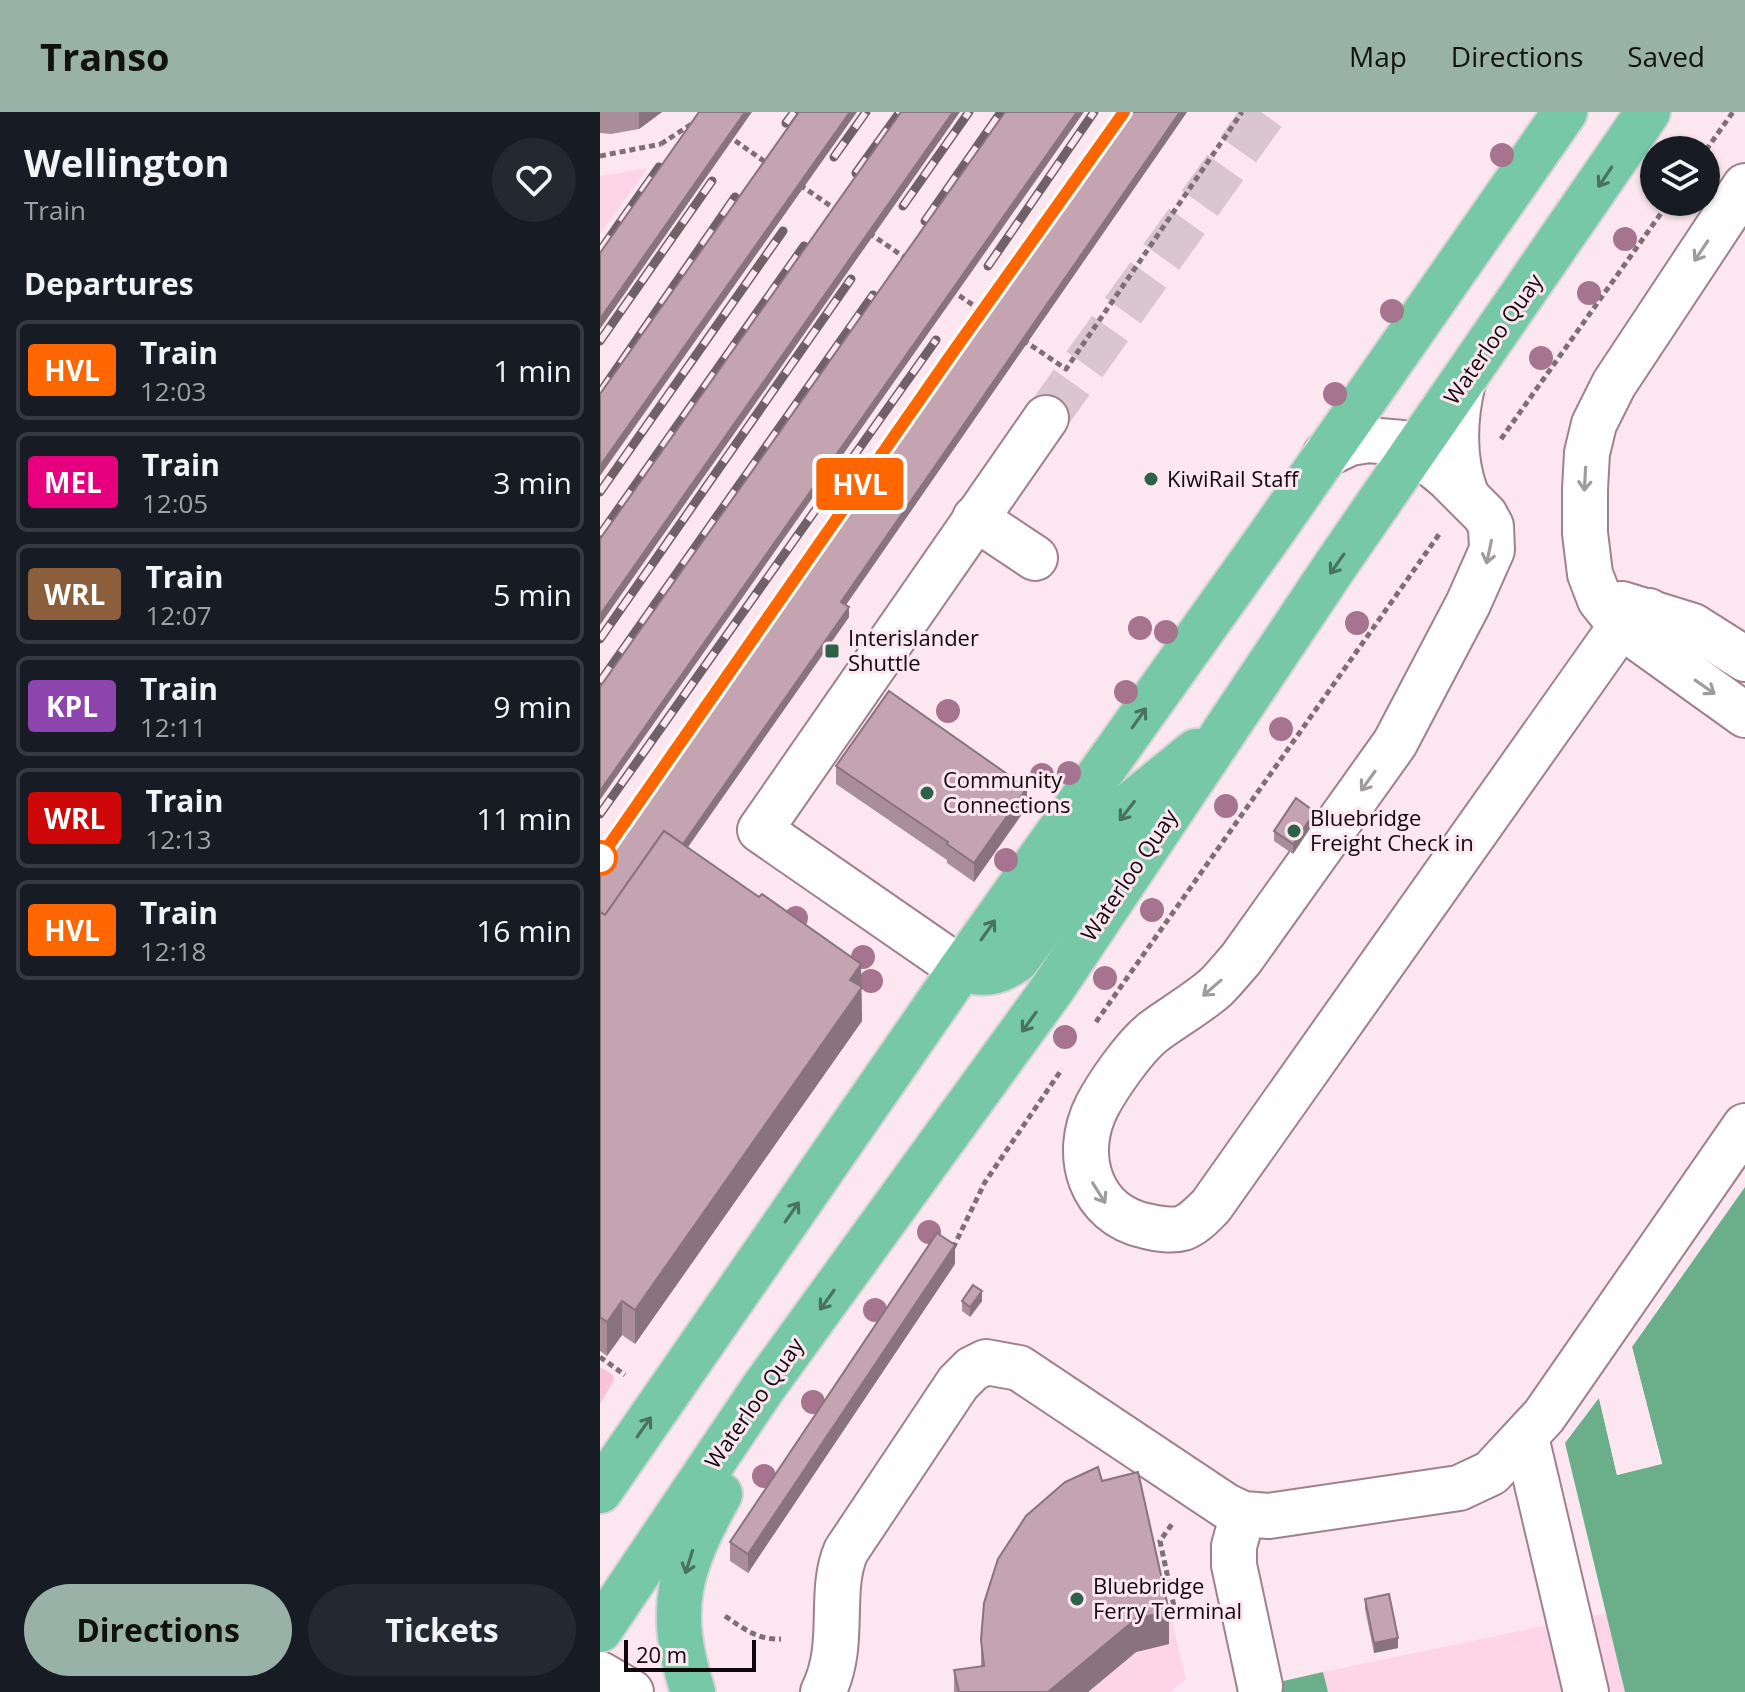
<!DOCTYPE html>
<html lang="en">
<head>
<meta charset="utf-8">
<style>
  :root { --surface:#171b24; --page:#242831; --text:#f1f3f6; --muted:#9ea1a6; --line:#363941; --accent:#99b2a8 }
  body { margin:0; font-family:"Open Sans",sans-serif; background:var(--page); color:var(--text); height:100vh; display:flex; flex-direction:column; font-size:30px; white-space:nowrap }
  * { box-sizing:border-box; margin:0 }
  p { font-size:26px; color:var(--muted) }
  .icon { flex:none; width:44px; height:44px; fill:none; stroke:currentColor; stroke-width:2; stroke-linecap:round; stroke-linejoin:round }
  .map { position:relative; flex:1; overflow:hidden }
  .panel { display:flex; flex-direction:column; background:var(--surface); width:600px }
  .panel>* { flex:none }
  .badge { padding:0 16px; border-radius:6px; font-size:28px; line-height:52px }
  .controls { position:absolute; left:1040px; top:24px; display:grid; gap:16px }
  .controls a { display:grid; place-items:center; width:80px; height:80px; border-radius:50%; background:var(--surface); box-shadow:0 2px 6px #0004; font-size:40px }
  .scale { position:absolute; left:24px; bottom:20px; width:132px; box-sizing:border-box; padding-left:8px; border:4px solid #12080c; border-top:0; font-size:22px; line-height:28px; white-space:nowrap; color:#12080c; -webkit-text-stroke:6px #fce7f0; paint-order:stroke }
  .map>.badge { position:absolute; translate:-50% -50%; box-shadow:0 0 0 4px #fff }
  h2 { padding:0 24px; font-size:30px; line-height:72px }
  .round { display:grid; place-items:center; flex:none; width:84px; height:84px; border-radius:42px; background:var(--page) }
  .overview { display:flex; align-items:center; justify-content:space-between; height:136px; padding:0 24px }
  h1 { font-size:38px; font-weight:700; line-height:60px }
  .action { display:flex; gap:16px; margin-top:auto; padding:16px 24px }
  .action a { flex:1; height:92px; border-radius:48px; background:var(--accent); color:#111; font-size:32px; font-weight:700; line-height:92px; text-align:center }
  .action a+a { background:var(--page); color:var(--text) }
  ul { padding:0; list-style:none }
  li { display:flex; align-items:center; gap:24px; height:100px; margin:0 16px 12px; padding:0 8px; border:4px solid var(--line); border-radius:12px }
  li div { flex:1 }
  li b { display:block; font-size:30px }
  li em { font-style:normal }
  li .badge { min-width:88px; font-weight:700; text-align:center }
  header { display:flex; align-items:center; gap:48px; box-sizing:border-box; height:112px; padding:0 40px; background:var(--accent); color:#111 }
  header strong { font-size:38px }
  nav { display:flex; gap:44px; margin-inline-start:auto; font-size:28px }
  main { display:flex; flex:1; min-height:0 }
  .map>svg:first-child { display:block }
  .built { fill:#fed5e6 }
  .green { fill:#f8c2d9 }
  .water { fill:#6aae8a }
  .pier { fill:#fce7f0 }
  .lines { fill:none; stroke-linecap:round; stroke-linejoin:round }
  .minor-tunnel { stroke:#d9c6ce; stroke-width:44; stroke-dasharray:44 22; stroke-linecap:butt }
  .minor-casing { stroke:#9f808d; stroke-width:48 }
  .major-casing { stroke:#d4d3d3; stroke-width:48 }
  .path { stroke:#7e6f75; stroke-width:5; stroke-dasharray:6 4; stroke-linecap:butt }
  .minor { stroke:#fff; stroke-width:44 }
  .major { stroke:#76c8a7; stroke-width:44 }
  .rail-casing { stroke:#706167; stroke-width:9 }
  .rail { stroke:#fce7f0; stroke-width:6; stroke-dasharray:18; stroke-linecap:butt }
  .path-bridge { stroke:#7e6f75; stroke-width:5; stroke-dasharray:6 4; stroke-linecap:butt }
  .tree { fill:#a7748f }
  .wall { fill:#a98d98 }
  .shaded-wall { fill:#89737c }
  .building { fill:#c4a4b1; stroke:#89737c; stroke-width:2 }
  .oneway { stroke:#497261 }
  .oneway2 { stroke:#a09c9e }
  .line-casing { stroke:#fff; stroke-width:18 }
  .line { stroke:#f60; stroke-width:12 }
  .poi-dot { fill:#2e6248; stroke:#fce7f0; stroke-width:3 }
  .stop-dot { fill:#fff; stroke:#f60; stroke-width:4 }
  .labels { text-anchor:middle; stroke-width:6; stroke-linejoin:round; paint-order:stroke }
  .street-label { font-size:22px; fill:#12080c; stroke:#fce7f0 }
  .poi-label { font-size:22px; fill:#12080c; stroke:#fce7f0; text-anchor:start }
</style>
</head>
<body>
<header>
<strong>Transo</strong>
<nav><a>Map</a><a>Directions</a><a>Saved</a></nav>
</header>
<main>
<section class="panel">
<div class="overview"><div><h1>Wellington</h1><p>Train</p></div><a class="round"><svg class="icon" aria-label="heart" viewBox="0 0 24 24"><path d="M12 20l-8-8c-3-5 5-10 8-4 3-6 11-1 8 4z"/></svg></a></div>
<h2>Departures</h2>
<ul>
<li><span class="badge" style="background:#f60;color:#fff">HVL</span><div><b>Train</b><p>12:03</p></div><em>1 min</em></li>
<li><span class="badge" style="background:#e6007e;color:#fff">MEL</span><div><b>Train</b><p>12:05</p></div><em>3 min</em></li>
<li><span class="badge" style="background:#8b5e3c;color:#fff">WRL</span><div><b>Train</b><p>12:07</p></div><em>5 min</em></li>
<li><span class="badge" style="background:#8e44ad;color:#fff">KPL</span><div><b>Train</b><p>12:11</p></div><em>9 min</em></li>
<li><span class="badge" style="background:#ce0808;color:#fff">WRL</span><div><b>Train</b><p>12:13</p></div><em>11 min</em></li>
<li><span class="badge" style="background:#f60;color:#fff">HVL</span><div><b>Train</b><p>12:18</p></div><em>16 min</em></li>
</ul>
<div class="action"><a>Directions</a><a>Tickets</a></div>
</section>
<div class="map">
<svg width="1145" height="1580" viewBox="0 0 1145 1580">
  <rect width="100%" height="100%" fill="#fce7f0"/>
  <g class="built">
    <polygon points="48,56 0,122 0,64"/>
    <polygon points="568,1492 586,1567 570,1580 488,1580 536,1540 569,1532 561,1494"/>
    <polygon points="1007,1501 1025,1580 728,1580 723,1560"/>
  </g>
  <polygon class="green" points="0,1255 13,1263 14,1268 0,1292"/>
  <g class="water">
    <polygon points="1145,1075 1145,1580 1025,1580 965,1331 999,1286 1017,1363 1062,1351 1032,1235"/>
    <polygon points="723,1560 728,1580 635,1580"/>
  </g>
  <polygon class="pier" points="1032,1235 1062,1352 1017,1363 999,1286 1001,1283 1020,1358 1057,1349 1029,1239"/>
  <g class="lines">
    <polyline class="minor-tunnel" points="446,306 665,0"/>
    <defs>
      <g id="minor">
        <polyline points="1145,74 1014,272 994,312 987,341 985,377 985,421 990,462 1000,488 1021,514 1145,603"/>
        <path d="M863 270C854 308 852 345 866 382"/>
        <path d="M725 343 750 331 769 328 802 331 815 339 847 365 885 403 891 414 892 438 868 492 795 631 641 847C633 856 625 866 616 875 597 892 573 905 552 921 533 937 508 973 497 994 472 1043 490 1102 546 1114 557 1117 573 1119 583 1116 594 1112 603 1102 611 1094L1021 514 1029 504 1049 499"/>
        <polyline points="375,406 435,446"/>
        <polyline points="1022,492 1093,514 1145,547"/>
        <polyline points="361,857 160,718 446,306"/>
        <polyline points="926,1325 986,1580"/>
        <polyline points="643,1402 634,1434 634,1453 660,1574"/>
        <polyline points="0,1562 31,1580"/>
        <path d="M223 1580C247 1532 228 1481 246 1439L358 1271 372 1257 386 1250 419 1256 626 1394 643 1402 669 1404 859 1376 891 1361 944 1304 1145 1014"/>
      </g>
      <g id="major">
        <path d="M361 857C384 864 397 862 417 848L532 691 596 639"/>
        <polyline points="0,1379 361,857 668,426 965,0"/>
        <polyline points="0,1518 163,1276 453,876 735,454 1048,0"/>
        <path d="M93 1580C66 1496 79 1457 120 1382"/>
      </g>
    </defs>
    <use href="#minor" class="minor-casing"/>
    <use href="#major" class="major-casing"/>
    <g class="path">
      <polyline points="1106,38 1133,0"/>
      <polyline points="0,44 61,32"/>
      <polyline points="901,327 1069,90"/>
      <polyline points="496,910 840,421"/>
      <polyline points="353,1136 385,1070 462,957"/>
      <polyline points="0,1245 25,1263"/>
      <path d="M125 1504C144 1517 158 1528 181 1527"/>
      <polyline points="564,1504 575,1502 575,1499 560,1429 572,1412"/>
    </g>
    <use href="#minor" class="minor"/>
    <use href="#major" class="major"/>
    <defs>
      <g id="rail">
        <polyline points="186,11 194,0"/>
        <polyline points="234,45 266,0"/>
        <polyline points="256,61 300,0"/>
        <polyline points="303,94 369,0"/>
        <polyline points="325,109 401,0"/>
        <polyline points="0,139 59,55"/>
        <polyline points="388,154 494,0"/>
        <polyline points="405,166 524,0"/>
        <polyline points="0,229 112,69"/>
        <polyline points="0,281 135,85"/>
        <polyline points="0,380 183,119"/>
        <polyline points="0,423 204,134"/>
        <polyline points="0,527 251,167"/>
        <polyline points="0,570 273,183"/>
        <polyline points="0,702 336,228"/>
        <polyline points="0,746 353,240"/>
      </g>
    </defs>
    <use href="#rail" class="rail-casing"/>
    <use href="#rail" class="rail"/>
    <g class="path-bridge">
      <polyline points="127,23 168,52"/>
      <polyline points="61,32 93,11"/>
      <polyline points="200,73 238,99"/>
      <polyline points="269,121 307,147"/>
      <polyline points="351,178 392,206"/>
      <polyline points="423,228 466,257 642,0"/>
    </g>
  </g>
  <g class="tree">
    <circle cx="902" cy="43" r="12"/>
    <circle cx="1025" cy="127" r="12"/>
    <circle cx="989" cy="181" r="12"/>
    <circle cx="792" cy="199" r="12"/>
    <circle cx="941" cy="246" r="12"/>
    <circle cx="735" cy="282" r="12"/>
    <circle cx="757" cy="511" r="12"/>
    <circle cx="540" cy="516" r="12"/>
    <circle cx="566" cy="520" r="12"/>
    <circle cx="526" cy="580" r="12"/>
    <circle cx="348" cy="599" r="12"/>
    <circle cx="681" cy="617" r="12"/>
    <circle cx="469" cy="661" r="12"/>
    <circle cx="442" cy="663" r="12"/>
    <circle cx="626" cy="694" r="12"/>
    <circle cx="406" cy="748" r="12"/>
    <circle cx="552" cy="798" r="12"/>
    <circle cx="196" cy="806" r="12"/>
    <circle cx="263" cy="845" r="12"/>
    <circle cx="505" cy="866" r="12"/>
    <circle cx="271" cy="869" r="12"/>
    <circle cx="465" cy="925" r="12"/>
    <circle cx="329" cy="1120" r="12"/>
    <circle cx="275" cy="1198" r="12"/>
    <circle cx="213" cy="1290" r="12"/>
    <circle cx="164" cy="1364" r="12"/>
  </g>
  <g class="wall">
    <polygon points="0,0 62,0 39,17 11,22 0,21"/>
    <polygon points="530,0 587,0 246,493 249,505 87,735 261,875 262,909 35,1232 22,1223 7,1244 0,1239 0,751"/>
    <polygon points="236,654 427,695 374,770 347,751 347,748 236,672"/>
    <polygon points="715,709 693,742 674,729 674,719"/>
    <polygon points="355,1152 148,1461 130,1449 130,1430"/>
    <polygon points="362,1189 382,1189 370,1205 362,1199"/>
    <polygon points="502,1369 569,1532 536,1540 488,1580 354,1580 354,1558 381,1555 381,1528"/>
    <polygon points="765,1487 798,1536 774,1541 765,1497"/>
  </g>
  <g class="shaded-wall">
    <polygon points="39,0 62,0 39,17"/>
    <polygon points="145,0 152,0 0,217 0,207"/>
    <polygon points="250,0 257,0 0,364 0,354"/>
    <polygon points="353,0 360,0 0,513 0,503"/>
    <polygon points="477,0 484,0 0,688 0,679"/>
    <polygon points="580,0 587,0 241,500 241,490"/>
    <polygon points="249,495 249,505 72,758 72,748"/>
    <polygon points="427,676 427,695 374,770 374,751"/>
    <polygon points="715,700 715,709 693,742 693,732"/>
    <polygon points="261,852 262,909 35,1232 35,1198"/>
    <polygon points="355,1133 355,1152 148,1461 148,1442"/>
    <polygon points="382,1179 382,1189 370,1205 370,1195"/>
    <polygon points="22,1189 22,1223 7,1244 7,1210"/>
    <polygon points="569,1499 569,1532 536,1540 488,1580 448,1580 536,1507"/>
    <polygon points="798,1526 798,1536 774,1541 774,1531"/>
  </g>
  <g class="building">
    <polygon points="99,0 145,0 0,207 0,141"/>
    <polygon points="199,0 250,0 0,354 0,282"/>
    <polygon points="301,0 353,0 0,503 0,427"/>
    <polygon points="405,0 477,0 0,679 0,575"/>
    <polygon points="530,0 580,0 241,490 249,495 83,732 64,719 5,803 0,800 0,751"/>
    <polygon points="289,579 427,676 374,751 347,732 348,730 236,654"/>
    <polygon points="696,686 715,700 693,732 674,719"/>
    <polygon points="64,719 159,785 162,782 261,852 250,868 262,875 35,1198 22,1189 7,1210 0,1205 0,800 5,803"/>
    <polygon points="337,1121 355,1133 148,1442 130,1430"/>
    <polygon points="373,1173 382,1179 370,1195 362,1189"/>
    <polygon points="498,1355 502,1369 538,1360 569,1499 536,1507 448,1580 359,1580 354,1558 384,1554 381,1528 384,1491 398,1447 426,1404 465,1370"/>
    <polygon points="789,1482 798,1526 774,1531 765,1487"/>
  </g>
  <defs><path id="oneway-shaft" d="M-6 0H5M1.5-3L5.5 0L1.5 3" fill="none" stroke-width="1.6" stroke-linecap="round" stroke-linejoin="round" transform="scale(2)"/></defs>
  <g class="oneway">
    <use href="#oneway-shaft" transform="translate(1005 65) rotate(124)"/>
    <use href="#oneway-shaft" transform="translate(737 452) rotate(125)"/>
    <use href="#oneway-shaft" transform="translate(539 606) rotate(-55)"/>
    <use href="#oneway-shaft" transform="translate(527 699) rotate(128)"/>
    <use href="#oneway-shaft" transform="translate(388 818) rotate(-55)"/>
    <use href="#oneway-shaft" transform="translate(429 910) rotate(126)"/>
    <use href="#oneway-shaft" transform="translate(192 1100) rotate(-55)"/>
    <use href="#oneway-shaft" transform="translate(227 1188) rotate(126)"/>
    <use href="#oneway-shaft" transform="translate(44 1315) rotate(-55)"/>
    <use href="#oneway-shaft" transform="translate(89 1450) rotate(107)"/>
  </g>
  <g class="oneway2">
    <use href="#oneway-shaft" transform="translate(1101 139) rotate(124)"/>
    <use href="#oneway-shaft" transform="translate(985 367) rotate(93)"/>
    <use href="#oneway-shaft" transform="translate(889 440) rotate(102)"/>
    <use href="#oneway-shaft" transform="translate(1105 575) rotate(35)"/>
    <use href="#oneway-shaft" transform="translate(768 669) rotate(126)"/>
    <use href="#oneway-shaft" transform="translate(612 876) rotate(139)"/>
    <use href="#oneway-shaft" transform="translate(499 1081) rotate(58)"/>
  </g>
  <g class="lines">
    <defs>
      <polyline id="line" points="0,746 353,240 524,0"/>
    </defs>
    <use href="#line" class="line-casing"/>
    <use href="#line" class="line"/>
  </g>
  <g class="poi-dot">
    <circle cx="551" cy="367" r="8"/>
    <rect x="224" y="531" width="16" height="16" rx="4"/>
    <circle cx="327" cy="681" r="8"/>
    <circle cx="694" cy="719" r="8"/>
    <circle cx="477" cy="1487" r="8"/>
  </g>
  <circle class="stop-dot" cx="0" cy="746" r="16"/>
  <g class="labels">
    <g class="street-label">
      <text transform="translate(893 227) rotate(-55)" y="8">Waterloo Quay</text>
      <text transform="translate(529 763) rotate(-56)" y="8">Waterloo Quay</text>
      <text transform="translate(154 1291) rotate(-55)" y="8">Waterloo Quay</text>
    </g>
    <g class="poi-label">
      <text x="567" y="375">KiwiRail Staff</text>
      <text x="248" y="534">Interislander<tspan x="248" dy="25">Shuttle</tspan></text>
      <text x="343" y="676">Community<tspan x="343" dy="25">Connections</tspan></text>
      <text x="710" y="714">Bluebridge<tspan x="710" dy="25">Freight Check in</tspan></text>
      <text x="493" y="1482">Bluebridge<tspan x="493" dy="25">Ferry Terminal</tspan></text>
    </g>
  </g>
</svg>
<div class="controls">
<a><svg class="icon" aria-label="layers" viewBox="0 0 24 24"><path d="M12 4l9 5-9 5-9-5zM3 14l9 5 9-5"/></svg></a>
</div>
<div class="scale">20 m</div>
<b class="badge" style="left:260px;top:372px;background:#f60;color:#fff">HVL</b>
</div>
</main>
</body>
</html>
